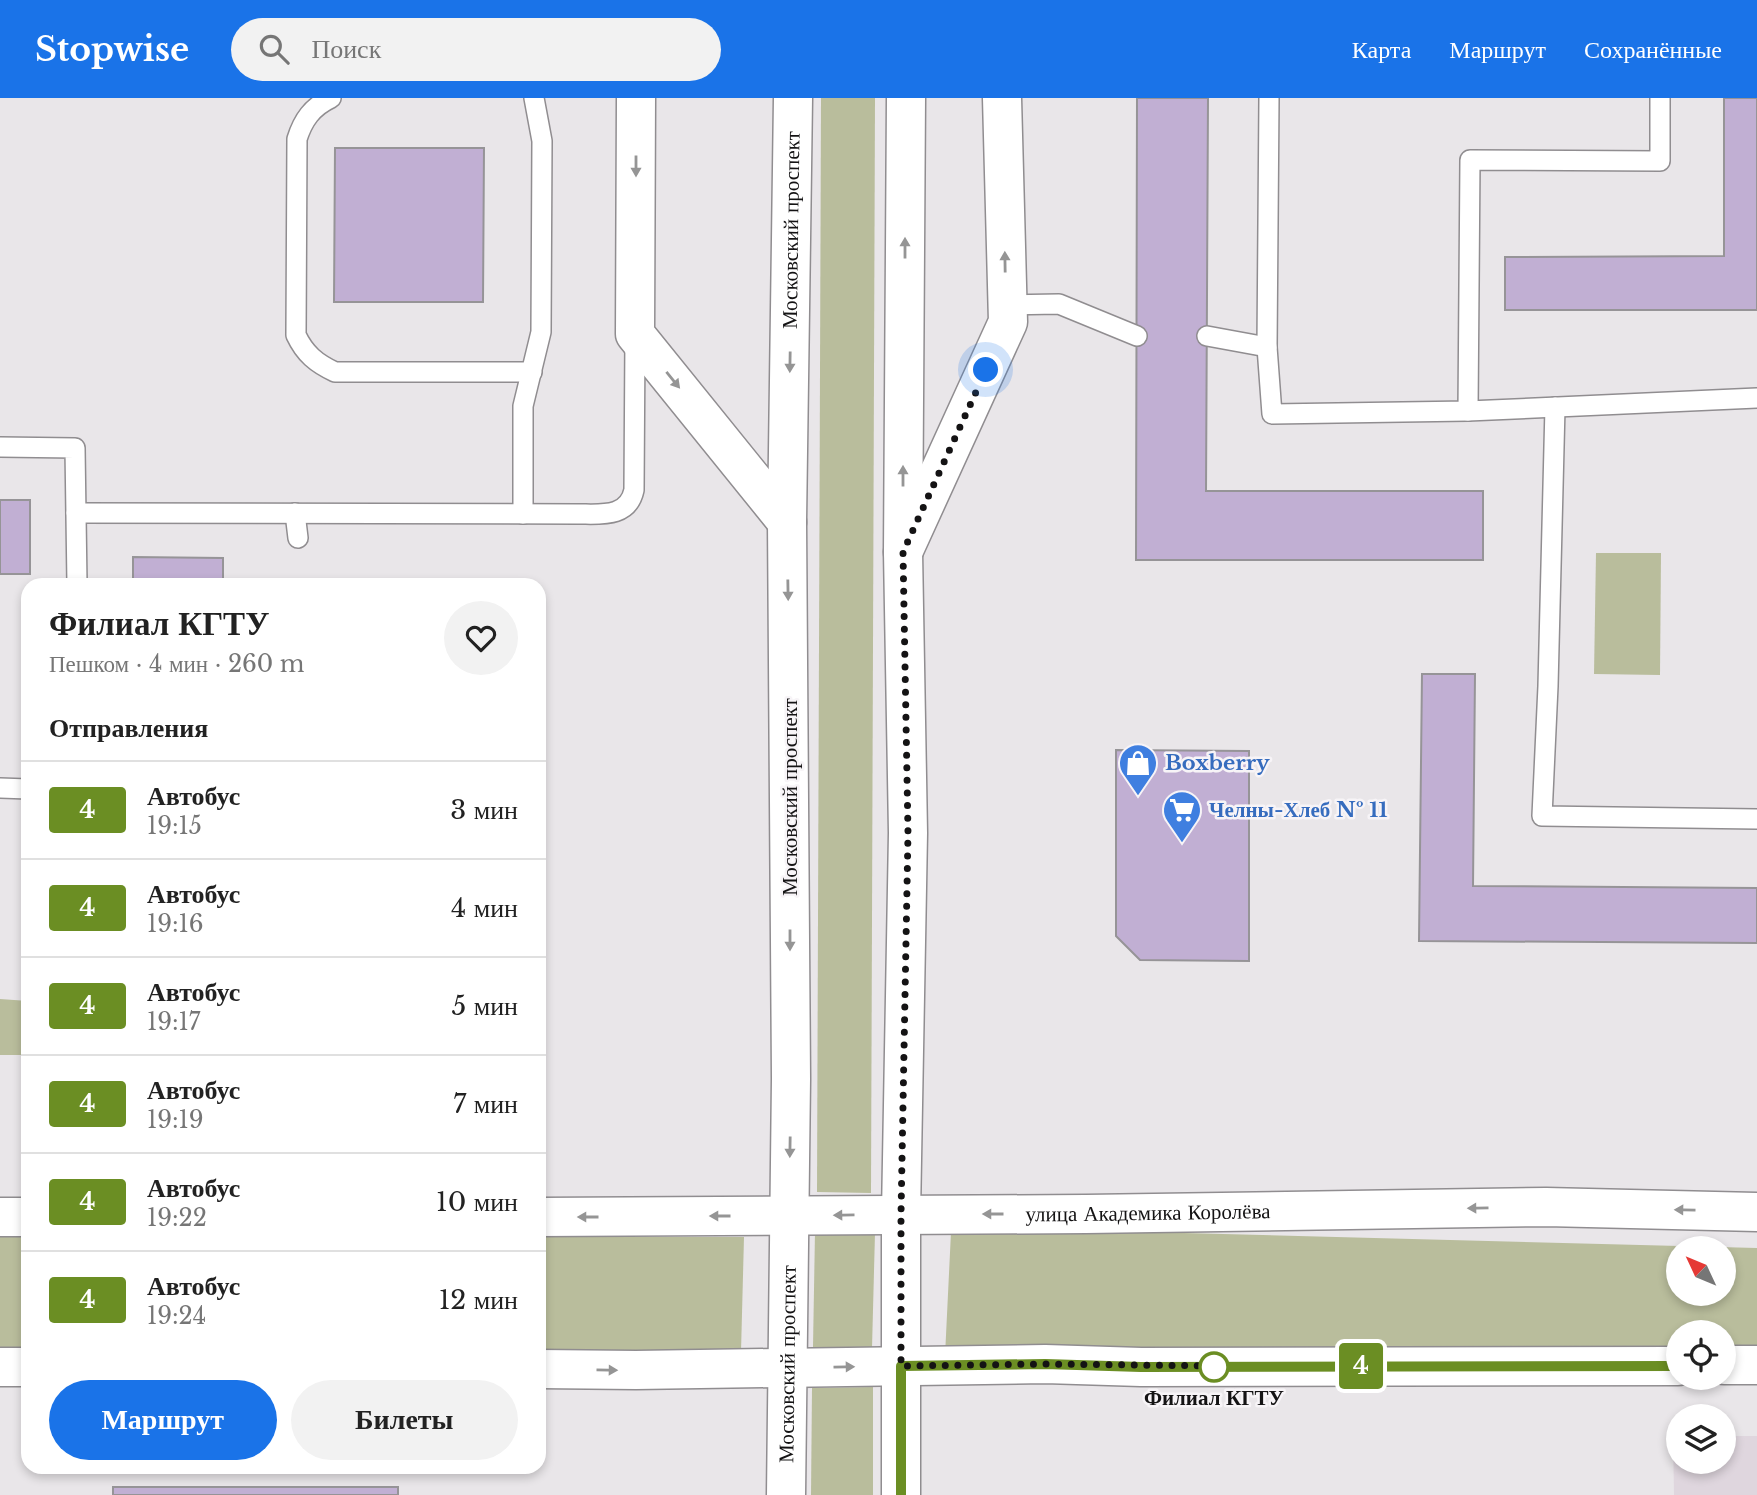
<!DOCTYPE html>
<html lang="ru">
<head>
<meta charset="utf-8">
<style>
  :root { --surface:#fff; --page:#f2f2f2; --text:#222; --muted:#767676; --line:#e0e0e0; --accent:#1a73e8 }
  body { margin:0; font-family:"Libre Baskerville",serif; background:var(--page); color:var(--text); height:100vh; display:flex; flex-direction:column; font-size:26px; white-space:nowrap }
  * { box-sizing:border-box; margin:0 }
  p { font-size:23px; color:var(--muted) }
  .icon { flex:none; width:38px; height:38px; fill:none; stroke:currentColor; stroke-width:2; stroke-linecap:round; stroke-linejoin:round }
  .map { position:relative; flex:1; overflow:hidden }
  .side { position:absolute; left:21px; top:480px; width:525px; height:896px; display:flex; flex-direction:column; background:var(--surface); border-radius:21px; box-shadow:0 4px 10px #0003 }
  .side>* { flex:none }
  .badge { padding:0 14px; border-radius:5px; font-size:24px; line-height:46px }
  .needle { width:46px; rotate:314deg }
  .controls { position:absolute; left:1666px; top:1138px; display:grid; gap:14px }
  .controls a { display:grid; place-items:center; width:70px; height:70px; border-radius:50%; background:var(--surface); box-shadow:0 4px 10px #0003; font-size:35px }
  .you { position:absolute; width:35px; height:35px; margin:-18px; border:5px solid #fff; border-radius:50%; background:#1a73e8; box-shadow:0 0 0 10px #1a73e833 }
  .map>.badge { position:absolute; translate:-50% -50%; box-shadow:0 0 0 4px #fff }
  h2 { padding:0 28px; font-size:26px; line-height:63px }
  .round { display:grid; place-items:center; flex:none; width:74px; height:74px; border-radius:37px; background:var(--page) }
  .headline { display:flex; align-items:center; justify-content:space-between; height:119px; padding:0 28px }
  h1 { font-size:33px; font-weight:600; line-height:52px }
  .primary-button { display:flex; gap:14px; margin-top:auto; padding:14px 28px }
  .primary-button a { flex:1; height:80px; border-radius:42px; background:var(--accent); color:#fff; font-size:28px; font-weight:600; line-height:80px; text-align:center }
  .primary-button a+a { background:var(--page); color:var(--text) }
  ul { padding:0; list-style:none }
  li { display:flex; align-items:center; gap:21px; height:98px; padding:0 28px; border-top:2px solid var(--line) }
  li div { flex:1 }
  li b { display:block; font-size:26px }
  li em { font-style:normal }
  li .badge { min-width:77px; font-weight:700; text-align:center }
  header { display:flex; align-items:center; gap:42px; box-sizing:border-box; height:98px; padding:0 35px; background:var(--accent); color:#fff }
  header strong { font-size:33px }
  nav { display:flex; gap:38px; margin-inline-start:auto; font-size:24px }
  .search { width:490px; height:63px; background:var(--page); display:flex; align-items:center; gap:18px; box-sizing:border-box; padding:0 24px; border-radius:38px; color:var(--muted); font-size:26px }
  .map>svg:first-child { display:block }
  .built { fill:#dfd6de }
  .green { fill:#b9bd9c; fill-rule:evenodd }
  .building { fill:#c1afd3; stroke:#969497; stroke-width:2 }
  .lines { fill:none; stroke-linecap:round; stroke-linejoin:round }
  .lane-casing { stroke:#908d90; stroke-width:22 }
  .street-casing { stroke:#908d90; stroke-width:41 }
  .secondary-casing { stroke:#908d90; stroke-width:41 }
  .lane { stroke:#fff; stroke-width:19 }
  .street { stroke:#fff; stroke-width:38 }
  .secondary { stroke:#fff; stroke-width:38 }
  .oneway { fill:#959595 }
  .line-casing { stroke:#fff; stroke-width:16 }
  .line { stroke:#6b8e23; stroke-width:10 }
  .walk { stroke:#141314; stroke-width:7; stroke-dasharray:0 12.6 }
  .stop-dot { fill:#fff; stroke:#6b8e23; stroke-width:3.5 }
  .labels { text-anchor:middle; stroke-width:5; stroke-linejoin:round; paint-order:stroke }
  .street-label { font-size:21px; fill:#141314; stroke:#f7f4f7 }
  .shop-label { font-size:21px; font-weight:bold; fill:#366cbe; stroke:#f7f4f7; text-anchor:start }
  .stop-label { font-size:21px; font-weight:bold; fill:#141314; stroke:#f7f4f7 }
</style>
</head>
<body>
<header>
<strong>Stopwise</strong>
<div class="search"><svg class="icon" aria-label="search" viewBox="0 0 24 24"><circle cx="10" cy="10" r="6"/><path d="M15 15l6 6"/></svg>Поиск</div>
<nav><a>Карта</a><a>Маршрут</a><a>Сохранённые</a></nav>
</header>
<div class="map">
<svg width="1757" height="1397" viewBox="0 0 1757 1397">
  <rect width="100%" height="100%" fill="#e9e6e9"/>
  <polygon class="built" points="1673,1338 1678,1338 1678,1363 1724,1363 1724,1338 1757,1338 1757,1397 1674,1397"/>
  <g class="green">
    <polygon points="821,0 875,0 871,1095 817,1094"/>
    <polygon points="1596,455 1661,455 1660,577 1594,576"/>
    <polygon points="0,901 28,903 28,957 0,957"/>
    <path d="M1067 1132 1757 1150V1248L1724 1250V1234H1678V1250L945 1258 951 1134ZM1678 1150H1724V1195H1678Z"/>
    <polygon points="815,1134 875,1135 872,1250 813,1249"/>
    <rect x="0" y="1139" width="28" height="111"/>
    <polygon points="539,1139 744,1139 741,1254 539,1252"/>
    <polygon points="873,1289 873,1397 811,1397 812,1290"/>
  </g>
  <g class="building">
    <polygon points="1137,0 1208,0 1206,393 1483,393 1483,462 1136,462"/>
    <polygon points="1724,0 1757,0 1757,212 1505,212 1505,159 1724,158"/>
    <polygon points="335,50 484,50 483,204 334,204"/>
    <rect x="0" y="402" width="30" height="74"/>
    <polygon points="133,459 223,460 223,486 133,486"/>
    <polygon points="1422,576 1475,576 1473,788 1757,790 1757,845 1419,843"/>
    <polygon points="1116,652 1249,653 1249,863 1140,862 1116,838"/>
    <rect x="113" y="1389" width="285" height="8"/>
  </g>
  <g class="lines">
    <defs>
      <g id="lane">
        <path d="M331 0C312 9 303 22 297 41L296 237C305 256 316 265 335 274H532"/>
        <polyline points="1269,0 1267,249 1272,316 1468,313 1757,300"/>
        <polyline points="1006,207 1059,206 1137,238"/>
        <polyline points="1207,238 1267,249"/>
        <polyline points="1555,309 1548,588 1542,718 1757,721"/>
        <polyline points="1468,313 1470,62 1660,63 1660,0"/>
        <polyline points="0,349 75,350 77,486"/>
        <path d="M76 415 578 416C601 416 628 420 634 392L635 240"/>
        <polyline points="295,415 298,440"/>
        <polyline points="523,416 523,308 541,234 542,43 534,0"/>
        <polyline points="0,690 28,691"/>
      </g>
      <g id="street">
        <polyline points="636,0 635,236 787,424"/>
        <polyline points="903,454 1008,224 1002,0"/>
      </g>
      <g id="secondary">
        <polyline points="0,1119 28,1119"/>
        <path id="s1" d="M539 1119 1086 1116 1546 1109 1757 1114"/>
        <polyline points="1724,1267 1757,1267"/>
        <polyline points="0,1269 28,1269"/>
        <polyline points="539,1271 636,1272 1045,1266 1141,1269 1678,1268"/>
        <path id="s2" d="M786 1397 791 981 787 424 793 0"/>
        <polyline points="901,1397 901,1116 908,735 903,454 906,0"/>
      </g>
    </defs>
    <use href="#lane" class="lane-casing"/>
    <use href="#street" class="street-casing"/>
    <use href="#secondary" class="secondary-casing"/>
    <use href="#lane" class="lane"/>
    <use href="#street" class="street"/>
    <use href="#secondary" class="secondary"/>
  </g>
  <defs><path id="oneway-solid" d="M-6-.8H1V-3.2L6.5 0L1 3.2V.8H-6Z" transform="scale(1.75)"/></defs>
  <g class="oneway">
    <use href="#oneway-solid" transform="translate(636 68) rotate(90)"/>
    <use href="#oneway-solid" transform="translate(905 150) rotate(-90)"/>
    <use href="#oneway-solid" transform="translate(1005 164) rotate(-91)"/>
    <use href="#oneway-solid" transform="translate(790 264) rotate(91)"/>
    <use href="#oneway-solid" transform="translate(673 282) rotate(51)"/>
    <use href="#oneway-solid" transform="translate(903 378) rotate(-90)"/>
    <use href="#oneway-solid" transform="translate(788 492) rotate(89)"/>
    <use href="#oneway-solid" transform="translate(790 842) rotate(90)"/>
    <use href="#oneway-solid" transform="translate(790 1049) rotate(91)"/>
    <use href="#oneway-solid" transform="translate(1478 1110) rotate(179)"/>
    <use href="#oneway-solid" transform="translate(1685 1112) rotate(-179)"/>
    <use href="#oneway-solid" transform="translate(993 1116) rotate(180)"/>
    <use href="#oneway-solid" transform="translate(844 1117) rotate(179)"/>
    <use href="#oneway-solid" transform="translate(720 1118) rotate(180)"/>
    <use href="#oneway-solid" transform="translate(588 1119) rotate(180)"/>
    <use href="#oneway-solid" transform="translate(844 1269) rotate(-1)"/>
    <use href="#oneway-solid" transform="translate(607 1272) rotate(1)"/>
  </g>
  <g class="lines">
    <defs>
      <polyline id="line" points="901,1397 901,1268 1045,1266 1141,1269 1678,1268"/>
    </defs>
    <use href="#line" class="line-casing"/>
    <use href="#line" class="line"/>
    <polyline class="walk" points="986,272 903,454 908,735 901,1116 901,1268 1045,1266 1222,1268 1214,1269"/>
  </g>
  <defs>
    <symbol id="shop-pin" viewBox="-11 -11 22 30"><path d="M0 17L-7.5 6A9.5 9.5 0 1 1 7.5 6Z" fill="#3f7fe0" stroke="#f7f4f7"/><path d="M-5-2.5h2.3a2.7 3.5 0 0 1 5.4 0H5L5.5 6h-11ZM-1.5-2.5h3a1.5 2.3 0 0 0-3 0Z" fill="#fff"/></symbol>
    <symbol id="supermarket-pin" viewBox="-11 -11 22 30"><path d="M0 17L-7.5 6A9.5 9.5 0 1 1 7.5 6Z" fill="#3f7fe0" stroke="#f7f4f7"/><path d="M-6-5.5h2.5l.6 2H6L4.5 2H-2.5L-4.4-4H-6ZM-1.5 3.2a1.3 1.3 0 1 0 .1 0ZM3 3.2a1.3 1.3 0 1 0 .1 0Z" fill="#fff"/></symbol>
  </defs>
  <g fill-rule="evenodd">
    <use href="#shop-pin" x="1116" y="643" width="44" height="60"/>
    <use href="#supermarket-pin" x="1160" y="690" width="44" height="60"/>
  </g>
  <circle class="stop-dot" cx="1214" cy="1269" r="14"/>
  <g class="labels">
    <g class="street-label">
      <text dy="7" stroke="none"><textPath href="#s2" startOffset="1265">Московский проспект</textPath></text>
      <text transform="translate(790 699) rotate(-90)" y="7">Московский проспект</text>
      <text dy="7" stroke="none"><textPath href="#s1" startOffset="609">улица Академика Королёва</textPath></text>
      <text dy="7" stroke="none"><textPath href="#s2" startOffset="131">Московский проспект</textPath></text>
    </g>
    <g class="shop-label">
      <text x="1165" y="672">Boxberry</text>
      <text x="1209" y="719">Челны-Хлеб № 11</text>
    </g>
    <g class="stop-label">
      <text x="1214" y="1307">Филиал КГТУ</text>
    </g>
  </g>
</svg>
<div class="controls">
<a><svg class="needle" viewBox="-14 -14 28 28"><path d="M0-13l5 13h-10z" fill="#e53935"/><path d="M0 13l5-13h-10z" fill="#767676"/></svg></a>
<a><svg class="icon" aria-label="locate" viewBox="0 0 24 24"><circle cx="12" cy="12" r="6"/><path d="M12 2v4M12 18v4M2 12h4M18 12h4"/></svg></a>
<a><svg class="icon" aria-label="layers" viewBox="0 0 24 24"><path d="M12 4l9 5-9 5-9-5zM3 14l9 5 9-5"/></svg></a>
</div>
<div class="you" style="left:986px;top:272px"></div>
<b class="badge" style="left:1361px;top:1268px;background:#6b8e23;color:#fff">4</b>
<section class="side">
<div class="headline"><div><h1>Филиал КГТУ</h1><p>Пешком · 4 мин · 260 m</p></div><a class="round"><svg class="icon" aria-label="heart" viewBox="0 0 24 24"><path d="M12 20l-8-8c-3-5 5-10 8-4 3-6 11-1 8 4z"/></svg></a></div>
<h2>Отправления</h2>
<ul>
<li><span class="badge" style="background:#6b8e23;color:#fff">4</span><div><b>Автобус</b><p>19:15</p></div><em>3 мин</em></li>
<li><span class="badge" style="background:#6b8e23;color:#fff">4</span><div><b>Автобус</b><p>19:16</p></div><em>4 мин</em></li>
<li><span class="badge" style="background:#6b8e23;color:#fff">4</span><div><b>Автобус</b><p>19:17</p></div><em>5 мин</em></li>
<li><span class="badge" style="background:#6b8e23;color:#fff">4</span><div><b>Автобус</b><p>19:19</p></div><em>7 мин</em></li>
<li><span class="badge" style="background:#6b8e23;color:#fff">4</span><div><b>Автобус</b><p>19:22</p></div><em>10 мин</em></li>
<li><span class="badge" style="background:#6b8e23;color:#fff">4</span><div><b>Автобус</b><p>19:24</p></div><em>12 мин</em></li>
</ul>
<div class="primary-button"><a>Маршрут</a><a>Билеты</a></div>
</section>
</div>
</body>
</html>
